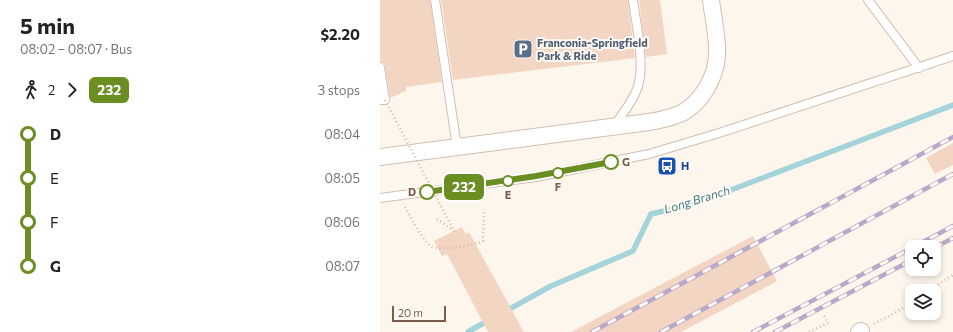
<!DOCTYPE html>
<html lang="en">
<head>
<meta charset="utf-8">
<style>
  :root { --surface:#fff; --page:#f6f6f6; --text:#222; --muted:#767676 }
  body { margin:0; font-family:Commissioner,sans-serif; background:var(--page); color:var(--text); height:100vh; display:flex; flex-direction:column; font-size:15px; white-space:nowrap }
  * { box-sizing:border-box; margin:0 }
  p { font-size:13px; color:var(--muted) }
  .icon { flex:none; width:22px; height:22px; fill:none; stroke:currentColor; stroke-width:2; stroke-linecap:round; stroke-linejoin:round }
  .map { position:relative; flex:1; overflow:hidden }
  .details { display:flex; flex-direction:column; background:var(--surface); width:380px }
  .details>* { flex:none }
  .badge { padding:0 8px; border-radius:6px; font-size:14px; line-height:26px }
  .controls { position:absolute; left:525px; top:240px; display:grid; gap:8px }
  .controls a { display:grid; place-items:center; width:36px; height:36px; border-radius:8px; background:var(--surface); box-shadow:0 2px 6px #0003; font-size:20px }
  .scale { position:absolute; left:12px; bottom:10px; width:54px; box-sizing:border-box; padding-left:4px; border:2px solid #7a5c4d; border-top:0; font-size:11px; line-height:14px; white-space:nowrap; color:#7a5c4d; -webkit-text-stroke:3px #fffaf3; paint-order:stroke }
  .map>.badge { position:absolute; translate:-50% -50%; box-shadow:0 0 0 2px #fff }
  .legs { display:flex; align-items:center; gap:6px; height:44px; padding:0 20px; font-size:13px }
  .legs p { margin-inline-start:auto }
  .headline { display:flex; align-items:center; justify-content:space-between; height:68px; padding:0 20px }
  h1 { font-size:22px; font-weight:700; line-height:30px }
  ul { padding:0 20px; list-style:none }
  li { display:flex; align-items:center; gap:14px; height:44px; font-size:15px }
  li i { display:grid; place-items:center; width:6px; height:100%; margin:0 5px; background:currentColor }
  li i::after { content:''; width:10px; height:10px; margin:-5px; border:3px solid; border-radius:50%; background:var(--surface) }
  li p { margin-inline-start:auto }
  li:first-child i { background:linear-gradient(#0000 50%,currentColor 0) }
  li:last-child i { background:linear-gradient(currentColor 50%,#0000 0) }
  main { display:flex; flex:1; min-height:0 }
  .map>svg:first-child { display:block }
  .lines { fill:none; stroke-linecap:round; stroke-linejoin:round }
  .stream { stroke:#a5d3da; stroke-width:5.5 }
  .building { fill:#f3d5c3 }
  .lane-casing { stroke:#d1beb0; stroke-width:10 }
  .street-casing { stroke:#d1beb0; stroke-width:18 }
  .path { stroke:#d9b8a5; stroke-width:2.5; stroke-dasharray:1 3; stroke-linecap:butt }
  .lane { stroke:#fff; stroke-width:8 }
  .street { stroke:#fff; stroke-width:16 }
  .rail-casing { stroke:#b9a8c9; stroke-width:4.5 }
  .rail { stroke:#fffaf3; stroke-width:3; stroke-dasharray:9; stroke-linecap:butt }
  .path-bridge { stroke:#d9b8a5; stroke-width:2.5; stroke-dasharray:1 3; stroke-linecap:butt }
  .line-1-casing { stroke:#fff; stroke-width:9 }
  .line-1 { stroke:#6b8e23; stroke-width:6 }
  .stop-1-dot { fill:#fff; stroke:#6b8e23; stroke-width:2 }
  .labels { text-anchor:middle; stroke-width:4; stroke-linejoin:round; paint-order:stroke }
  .service-label { font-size:11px; font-weight:bold; fill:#4e5e75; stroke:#fffaf3; text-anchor:start }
  .stop-label { font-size:11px; font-weight:bold; fill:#7a5c4d; stroke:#fffaf3 }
  .transit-label { font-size:11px; font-weight:bold; fill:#164399; stroke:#fffaf3; text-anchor:start }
  .water-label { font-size:12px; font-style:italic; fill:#437c86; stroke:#fffaf3 }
</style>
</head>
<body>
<main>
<section class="details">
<div class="headline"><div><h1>5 min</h1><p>08:02 – 08:07 · Bus</p></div><b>$2.20</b></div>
<div class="legs"><svg class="icon" aria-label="walk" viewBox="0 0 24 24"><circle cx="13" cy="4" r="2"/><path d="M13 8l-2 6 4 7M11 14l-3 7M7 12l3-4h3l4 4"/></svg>2<svg class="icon" aria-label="forward" viewBox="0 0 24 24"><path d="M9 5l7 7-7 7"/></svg><b class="badge" style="background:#6b8e23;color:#fff">232</b><p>3 stops</p></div>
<ul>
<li><i style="color:#6b8e23"></i><b>D</b><p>08:04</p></li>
<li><i style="color:#6b8e23"></i><span>E</span><p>08:05</p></li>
<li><i style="color:#6b8e23"></i><span>F</span><p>08:06</p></li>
<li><i style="color:#6b8e23"></i><b>G</b><p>08:07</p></li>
</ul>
</section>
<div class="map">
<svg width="573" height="332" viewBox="0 0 573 332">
  <rect width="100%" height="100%" fill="#fdf6ec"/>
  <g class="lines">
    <g class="stream">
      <polyline points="126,311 171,286 253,251 271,214 317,203 573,105"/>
      <polyline points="88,332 109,320"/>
    </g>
  </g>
  <g class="building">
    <polygon points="0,0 50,0 62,82 26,87 26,91 10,98 5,66 4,63 0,62"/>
    <polygon points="61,0 248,0 255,58 73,80"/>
    <polygon points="259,0 280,0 287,54 266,57"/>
    <polygon points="573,143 573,165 555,174 546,158"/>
    <polygon points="82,227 86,234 89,232 144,332 108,332 67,254 62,256 54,241"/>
    <polygon points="373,236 397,281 301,332 191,332"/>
  </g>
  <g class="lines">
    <defs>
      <g id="lane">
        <polyline points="55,0 77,147"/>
        <polyline points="488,0 539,68"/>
        <polyline points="0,67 5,100 0,100"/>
        <path d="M234 126C242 114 252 103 257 89 266 65 256 25 253 0"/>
        <polyline points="0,198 156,177 269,154 339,133 573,56"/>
      </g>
      <g id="street">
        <path d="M0 157 269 122C281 120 291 118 302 113 322 102 336 77 337 55 338 37 333 18 331 0"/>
        <polyline points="479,332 481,331"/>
      </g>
    </defs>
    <use href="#lane" class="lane-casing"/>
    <use href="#street" class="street-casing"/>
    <g class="path">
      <path d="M25 207C29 215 44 242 51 246 60 252 94 245 103 241L104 212"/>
      <polyline points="57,219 74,231"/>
      <polyline points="548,291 573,275"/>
      <polyline points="494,324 511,315 532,302"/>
      <polyline points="429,332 448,323 444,315"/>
    </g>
    <use href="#lane" class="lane"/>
    <use href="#street" class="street"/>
    <defs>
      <g id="rail">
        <polyline points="534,247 573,226"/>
        <polyline points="554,248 573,238"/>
        <polyline points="212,332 573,137"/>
        <polyline points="281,332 573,174"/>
        <polyline points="373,332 532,248"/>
        <polyline points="395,332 532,260"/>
      </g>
    </defs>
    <use href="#rail" class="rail-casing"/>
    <use href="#rail" class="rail"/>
    <polyline class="path-bridge" points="5,100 74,231"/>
  </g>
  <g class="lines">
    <defs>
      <polyline id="line-1" points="47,192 156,176 231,162"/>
    </defs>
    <use href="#line-1" class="line-1-casing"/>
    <use href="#line-1" class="line-1"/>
  </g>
  <defs>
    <symbol id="parking-square" viewBox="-11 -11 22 22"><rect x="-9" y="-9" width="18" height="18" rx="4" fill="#5c6f8a" stroke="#fffaf3"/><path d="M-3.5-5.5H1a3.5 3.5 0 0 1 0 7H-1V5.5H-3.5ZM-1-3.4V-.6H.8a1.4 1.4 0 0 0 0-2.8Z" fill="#fff"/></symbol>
    <symbol id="bus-square" viewBox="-11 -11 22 22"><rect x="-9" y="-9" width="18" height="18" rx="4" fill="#1a4fb4" stroke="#fffaf3"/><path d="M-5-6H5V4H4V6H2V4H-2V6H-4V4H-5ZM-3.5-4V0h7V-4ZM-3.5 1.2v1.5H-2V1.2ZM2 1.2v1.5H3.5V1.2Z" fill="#fff"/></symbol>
  </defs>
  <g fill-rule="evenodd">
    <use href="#parking-square" x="132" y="38" width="22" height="22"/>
    <use href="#bus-square" x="276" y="155" width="22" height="22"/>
  </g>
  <g class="stop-1-dot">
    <circle cx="231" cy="162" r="7"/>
    <circle cx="178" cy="173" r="5"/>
    <circle cx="128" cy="181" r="5"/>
    <circle cx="47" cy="192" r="7"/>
  </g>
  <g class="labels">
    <g class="service-label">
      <text x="157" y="47">Franconia-Springfield<tspan x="157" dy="13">Park &amp; Ride</tspan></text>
    </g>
    <g class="stop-label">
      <text x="242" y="166" text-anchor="start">G</text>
      <text x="178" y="191">F</text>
      <text x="36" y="196" text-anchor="end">D</text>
      <text x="128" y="199">E</text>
    </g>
    <g class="transit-label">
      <text x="301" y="170">H</text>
    </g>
    <g class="water-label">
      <text transform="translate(317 200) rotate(-17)" y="4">Long Branch</text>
    </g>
  </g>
</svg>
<div class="controls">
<a><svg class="icon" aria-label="locate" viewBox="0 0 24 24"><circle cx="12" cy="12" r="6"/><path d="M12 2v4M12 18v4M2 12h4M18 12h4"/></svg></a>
<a><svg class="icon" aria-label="layers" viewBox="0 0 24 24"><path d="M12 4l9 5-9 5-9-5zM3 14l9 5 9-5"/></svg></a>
</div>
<div class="scale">20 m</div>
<b class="badge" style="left:84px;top:187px;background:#6b8e23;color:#fff">232</b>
</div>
</main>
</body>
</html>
